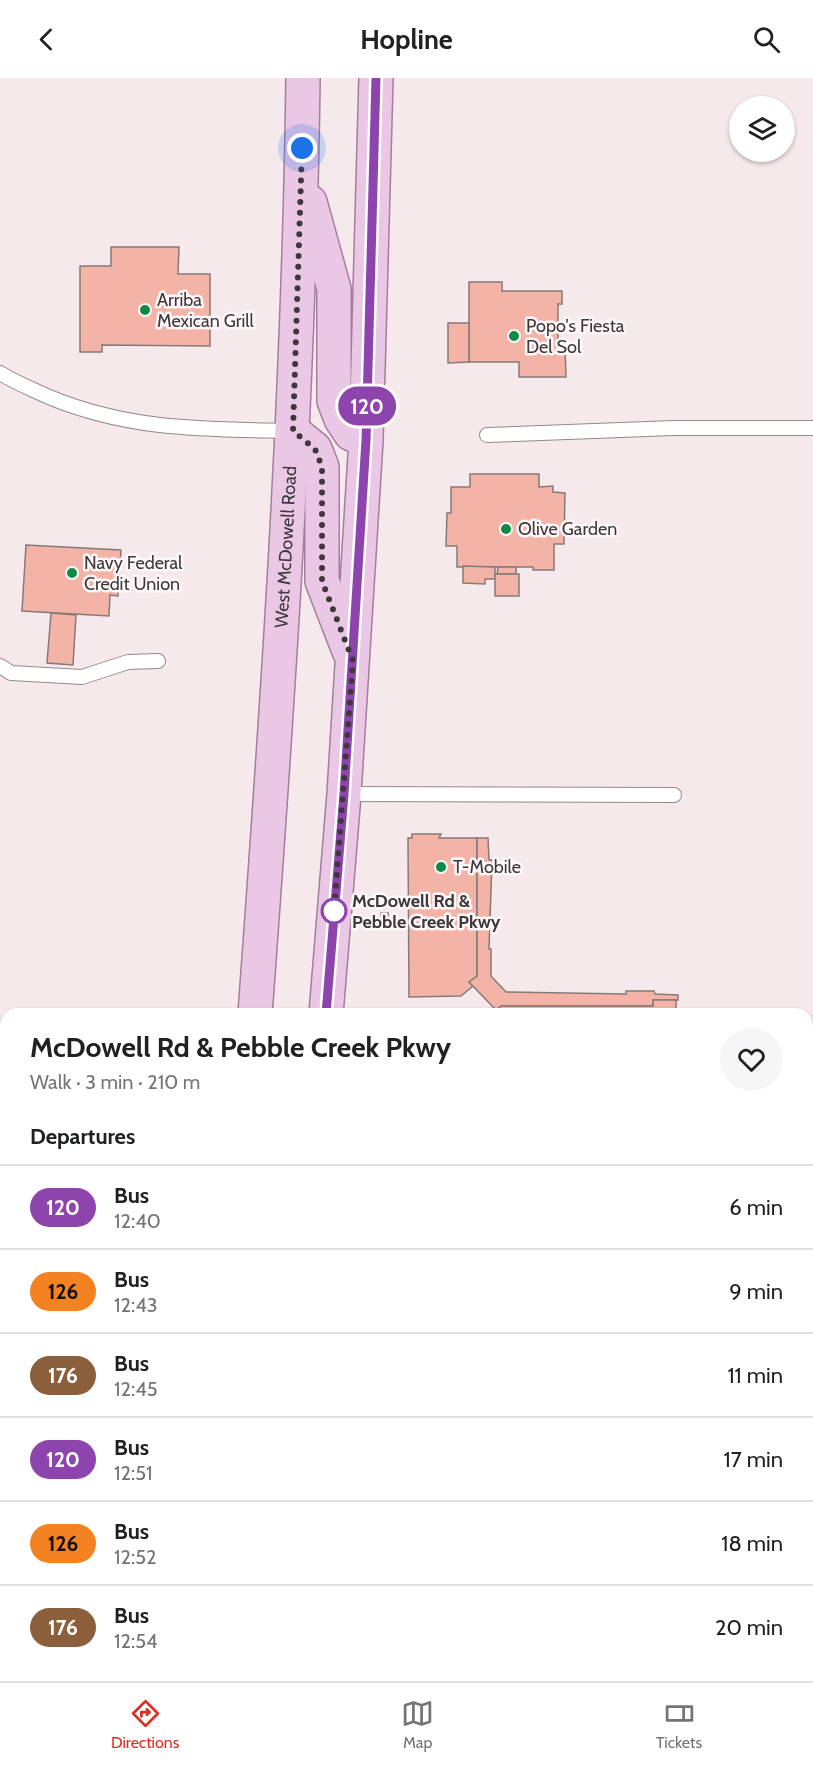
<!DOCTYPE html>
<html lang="en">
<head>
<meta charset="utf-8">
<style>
  :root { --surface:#fff; --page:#f6f6f6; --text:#202124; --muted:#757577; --line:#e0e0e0; --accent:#d93025 }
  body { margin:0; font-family:Cabin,sans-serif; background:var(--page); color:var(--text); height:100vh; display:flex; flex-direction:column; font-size:22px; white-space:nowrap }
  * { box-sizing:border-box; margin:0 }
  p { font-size:20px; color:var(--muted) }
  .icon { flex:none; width:33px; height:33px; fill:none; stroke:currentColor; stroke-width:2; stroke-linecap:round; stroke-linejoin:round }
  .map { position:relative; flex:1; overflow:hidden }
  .drawer { position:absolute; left:0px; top:930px; width:813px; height:674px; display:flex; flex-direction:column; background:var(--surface); border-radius:18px 18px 0 0; box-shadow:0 2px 4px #0004 }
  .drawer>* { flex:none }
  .badge { padding:0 12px; border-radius:20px; font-size:21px; line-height:39px }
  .tools { position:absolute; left:729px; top:18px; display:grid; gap:12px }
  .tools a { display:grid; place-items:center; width:66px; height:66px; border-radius:50%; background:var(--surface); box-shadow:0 2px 4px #0004; font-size:30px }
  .you { position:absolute; width:30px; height:30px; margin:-15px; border:4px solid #fff; border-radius:50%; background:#1a73e8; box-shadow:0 0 0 9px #1a73e833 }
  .map>.badge { position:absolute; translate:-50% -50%; box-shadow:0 0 0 3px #fff }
  h2 { padding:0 30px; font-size:22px; line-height:54px }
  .round { display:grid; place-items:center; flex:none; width:63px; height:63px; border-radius:32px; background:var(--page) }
  .headline { display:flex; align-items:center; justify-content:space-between; height:102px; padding:0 30px }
  h1 { font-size:28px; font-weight:700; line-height:45px }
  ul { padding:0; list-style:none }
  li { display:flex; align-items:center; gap:18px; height:84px; padding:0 30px; border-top:2px solid var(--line) }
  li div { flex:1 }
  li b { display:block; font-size:22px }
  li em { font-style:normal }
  li .badge { min-width:66px; font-weight:700; text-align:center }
  header { display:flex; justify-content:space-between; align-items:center; height:78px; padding:0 30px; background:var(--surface); font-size:27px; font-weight:700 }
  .menu { display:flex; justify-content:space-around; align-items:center; height:84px; border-top:2px solid var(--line); background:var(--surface); font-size:16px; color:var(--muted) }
  .menu a { display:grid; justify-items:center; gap:3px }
  .menu .on { color:var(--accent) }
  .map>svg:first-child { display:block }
  .building { fill:#f3b3a7; stroke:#877a78; stroke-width:1.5 }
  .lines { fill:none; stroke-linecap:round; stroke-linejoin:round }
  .lane-casing { stroke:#94888b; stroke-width:16 }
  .primary-casing { stroke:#a57d9e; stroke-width:36 }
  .lane { stroke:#fff; stroke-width:14 }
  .primary { stroke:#eac7e5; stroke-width:33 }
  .line-casing { stroke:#fff; stroke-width:14 }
  .line { stroke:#8e44ad; stroke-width:9 }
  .walk { stroke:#3e383a; stroke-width:6; stroke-dasharray:0 10.8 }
  .poi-dot { fill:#0d8a46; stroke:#fef8fa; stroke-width:2 }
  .stop-dot { fill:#fff; stroke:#8e44ad; stroke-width:3 }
  .labels { text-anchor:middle; stroke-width:5; stroke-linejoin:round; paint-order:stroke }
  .poi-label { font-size:18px; fill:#3e383a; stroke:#fef8fa; text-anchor:start }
  .street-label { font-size:18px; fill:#3e383a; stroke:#fef8fa }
  .stop-label { font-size:18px; font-weight:bold; fill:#3e383a; stroke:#fef8fa; text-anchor:start }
</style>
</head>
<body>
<header><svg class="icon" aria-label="back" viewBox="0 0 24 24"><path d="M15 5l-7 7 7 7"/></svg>Hopline<svg class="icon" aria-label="search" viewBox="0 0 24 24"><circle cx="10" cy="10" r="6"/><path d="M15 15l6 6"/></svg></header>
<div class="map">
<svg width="813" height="1603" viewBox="0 0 813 1603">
  <rect width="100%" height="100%" fill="#f6e9ec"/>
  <g class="building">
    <polygon points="111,169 179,169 178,196 210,196 210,268 102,267 102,274 80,274 80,188 111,188"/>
    <polygon points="469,204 502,204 502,213 562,213 562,226 558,226 558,270 565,270 566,299 519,299 519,284 469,284"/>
    <polygon points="448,245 469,245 469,284 448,285"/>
    <polygon points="470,396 539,396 539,409 553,408 553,414 565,415 564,466 554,466 554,492 533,492 533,489 457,489 457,468 446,468 447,435 451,435 451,409 470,409"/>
    <polygon points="26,467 121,472 118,518 110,517 109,538 22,533"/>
    <polygon points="463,488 495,489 495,501 485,501 485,506 463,505"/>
    <polygon points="498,489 516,489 516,496 497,496"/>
    <rect x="495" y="496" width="24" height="22"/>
    <polygon points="51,535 76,537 73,587 47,585"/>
    <polygon points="412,756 441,756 439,760 477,760 477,898 469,904 473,908 461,918 409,919 408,760 412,760"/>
    <polygon points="477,760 488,760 489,782 492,782 489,871 491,871 491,898 506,914 626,916 626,913 654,913 655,916 678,917 678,922 653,922 653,928 501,928 496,932 469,904 477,898"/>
    <polygon points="381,835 388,835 388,849 381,848"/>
    <polygon points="653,922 676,922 676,936 493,936 501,928 653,928"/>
    <rect x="0" y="1318" width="6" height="150"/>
    <polygon points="813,1324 813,1388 810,1388"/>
    <polygon points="0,1591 6,1591 6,1598 38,1598 38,1603 0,1603"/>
  </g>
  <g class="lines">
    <defs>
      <g id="lane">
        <path d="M0 295C16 305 32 311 49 319 131 353 206 351 293 353"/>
        <polyline points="487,357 674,350 813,350"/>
        <polyline points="0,588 11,595 82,599 128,584 158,583"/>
        <polyline points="344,716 674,717"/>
        <polyline points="0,1501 6,1501"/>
        <polyline points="807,1527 813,1527"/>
        <polyline points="0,1544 6,1544"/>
      </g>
      <g id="primary">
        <polyline points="310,124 334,211 334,323 341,341 351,356 366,362"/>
        <polyline points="293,353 315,371 322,389 322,503 349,573"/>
        <path id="s1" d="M255 936C278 624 299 312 303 0"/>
        <polyline points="326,936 344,716 366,362 376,0"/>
        <polyline points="0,1073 6,1073"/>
        <polyline points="807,1073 813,1073"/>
        <polyline points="807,1100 813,1100"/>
        <polyline points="807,1145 813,1145"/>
        <polyline points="0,1147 6,1147"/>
        <polyline points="210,1603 210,1598"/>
        <polyline points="282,1603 282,1598"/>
      </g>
    </defs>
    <use href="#lane" class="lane-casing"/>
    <use href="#primary" class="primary-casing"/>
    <use href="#lane" class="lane"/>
    <use href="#primary" class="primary"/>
  </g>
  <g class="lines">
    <defs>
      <polyline id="line" points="326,936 344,716 366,362 376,0"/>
    </defs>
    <use href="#line" class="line-casing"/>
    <use href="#line" class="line"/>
    <polyline class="walk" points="302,70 293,353 315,371 322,389 322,503 353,583 334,833"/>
  </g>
  <g class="poi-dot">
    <circle cx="145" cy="232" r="6"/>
    <circle cx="514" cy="258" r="6"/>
    <circle cx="506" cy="451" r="6"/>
    <circle cx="72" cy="495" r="6"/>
    <circle cx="441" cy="789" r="6"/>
  </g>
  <circle class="stop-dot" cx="334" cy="833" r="12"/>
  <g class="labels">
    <g class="poi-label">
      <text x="157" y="228">Arriba<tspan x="157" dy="21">Mexican Grill</tspan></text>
      <text x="526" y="254">Popo's Fiesta<tspan x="526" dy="21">Del Sol</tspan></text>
      <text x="518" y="457">Olive Garden</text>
      <text x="84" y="491">Navy Federal<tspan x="84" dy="21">Credit Union</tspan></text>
      <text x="453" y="795">T-Mobile</text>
    </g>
    <g class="street-label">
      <text dy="6" stroke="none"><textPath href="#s1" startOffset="468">West McDowell Road</textPath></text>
    </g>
    <g class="stop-label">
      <text x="352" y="829">McDowell Rd &amp;<tspan x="352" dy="21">Pebble Creek Pkwy</tspan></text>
    </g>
  </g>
</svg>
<div class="tools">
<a><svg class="icon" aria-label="layers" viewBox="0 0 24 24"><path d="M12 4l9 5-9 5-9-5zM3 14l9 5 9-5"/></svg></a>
</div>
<div class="you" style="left:302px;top:70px"></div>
<b class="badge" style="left:367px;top:328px;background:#8e44ad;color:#fff">120</b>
<section class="drawer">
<div class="headline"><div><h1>McDowell Rd &amp; Pebble Creek Pkwy</h1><p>Walk · 3 min · 210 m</p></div><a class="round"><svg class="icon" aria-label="heart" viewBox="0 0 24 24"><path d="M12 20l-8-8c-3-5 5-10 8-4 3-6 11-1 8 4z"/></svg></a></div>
<h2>Departures</h2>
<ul>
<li><span class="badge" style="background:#8e44ad;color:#fff">120</span><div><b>Bus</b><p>12:40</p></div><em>6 min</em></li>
<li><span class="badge" style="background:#f58220;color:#111">126</span><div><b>Bus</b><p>12:43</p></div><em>9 min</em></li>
<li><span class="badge" style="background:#8b5e3c;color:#fff">176</span><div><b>Bus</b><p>12:45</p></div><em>11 min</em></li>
<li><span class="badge" style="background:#8e44ad;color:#fff">120</span><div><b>Bus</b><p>12:51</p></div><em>17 min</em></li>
<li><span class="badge" style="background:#f58220;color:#111">126</span><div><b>Bus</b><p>12:52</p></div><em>18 min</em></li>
<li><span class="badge" style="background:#8b5e3c;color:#fff">176</span><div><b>Bus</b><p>12:54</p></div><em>20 min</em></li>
</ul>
</section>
</div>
<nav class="menu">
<a class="on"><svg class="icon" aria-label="directions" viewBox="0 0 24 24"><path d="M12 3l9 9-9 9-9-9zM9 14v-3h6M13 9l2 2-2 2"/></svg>Directions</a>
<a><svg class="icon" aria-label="map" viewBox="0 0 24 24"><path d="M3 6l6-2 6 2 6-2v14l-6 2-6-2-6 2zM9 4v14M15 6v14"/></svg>Map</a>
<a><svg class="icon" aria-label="tickets" viewBox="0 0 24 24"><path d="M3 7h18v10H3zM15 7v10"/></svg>Tickets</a>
</nav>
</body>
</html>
